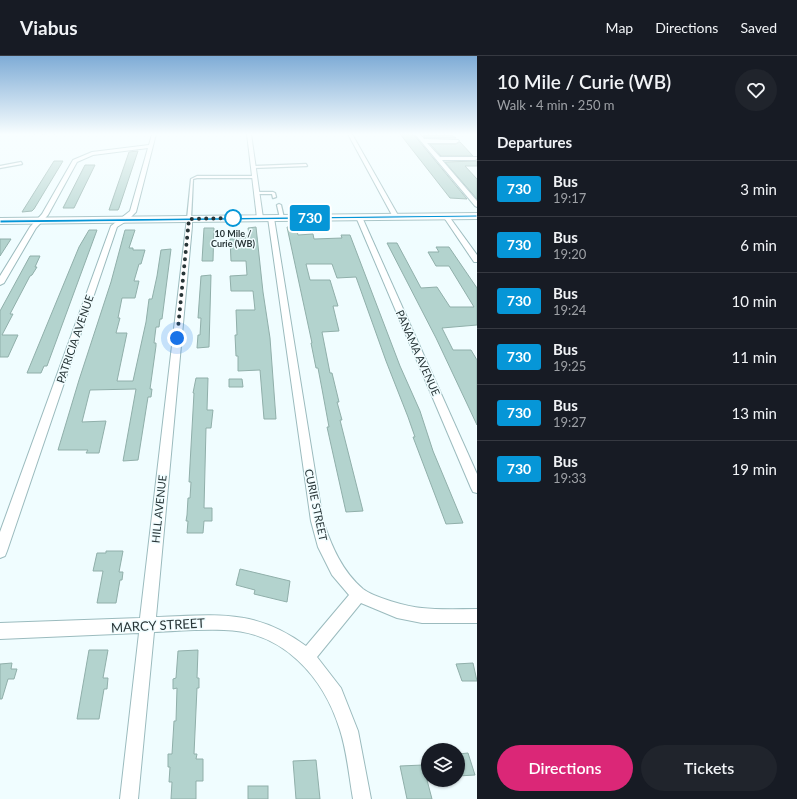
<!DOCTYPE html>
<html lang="en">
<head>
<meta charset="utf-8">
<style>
  :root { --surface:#171b24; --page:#20242c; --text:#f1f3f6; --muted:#9ea1a6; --line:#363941; --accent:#db2777 }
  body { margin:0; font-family:Lato,sans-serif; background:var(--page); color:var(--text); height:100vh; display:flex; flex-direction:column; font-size:15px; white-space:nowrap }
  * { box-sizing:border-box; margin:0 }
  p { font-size:13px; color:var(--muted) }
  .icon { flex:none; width:22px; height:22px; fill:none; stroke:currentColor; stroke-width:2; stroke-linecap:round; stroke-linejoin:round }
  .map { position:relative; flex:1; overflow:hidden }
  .side { display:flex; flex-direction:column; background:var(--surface); width:320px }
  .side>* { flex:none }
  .badge { padding:0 8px; border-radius:3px; font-size:14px; line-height:26px }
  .fabs { position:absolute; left:421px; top:687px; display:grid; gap:8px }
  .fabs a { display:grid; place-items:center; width:44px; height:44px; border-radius:50%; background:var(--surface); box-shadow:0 1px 3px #0004; font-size:20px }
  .you { position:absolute; width:20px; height:20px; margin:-10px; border:3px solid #fff; border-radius:50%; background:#1a73e8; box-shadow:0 0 0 6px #1a73e833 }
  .map>.badge { position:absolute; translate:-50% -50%; box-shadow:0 0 0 2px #fff }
  h2 { padding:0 20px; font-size:15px; line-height:36px }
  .round { display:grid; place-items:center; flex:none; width:42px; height:42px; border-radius:21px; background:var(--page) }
  .overview { display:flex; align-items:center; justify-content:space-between; height:68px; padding:0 20px }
  h1 { font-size:19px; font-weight:600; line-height:30px }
  .action { display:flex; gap:8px; margin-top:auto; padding:8px 20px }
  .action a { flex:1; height:46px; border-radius:24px; background:var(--accent); color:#fff; font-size:16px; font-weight:600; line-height:46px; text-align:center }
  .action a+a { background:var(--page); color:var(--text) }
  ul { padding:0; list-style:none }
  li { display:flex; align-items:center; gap:12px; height:56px; padding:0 20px; border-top:1px solid var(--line) }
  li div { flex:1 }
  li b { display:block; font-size:15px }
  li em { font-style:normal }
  li .badge { min-width:44px; font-weight:700; text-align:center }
  header { display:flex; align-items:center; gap:24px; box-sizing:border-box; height:56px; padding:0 20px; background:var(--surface); border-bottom:1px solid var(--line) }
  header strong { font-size:19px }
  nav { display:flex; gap:22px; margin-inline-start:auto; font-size:14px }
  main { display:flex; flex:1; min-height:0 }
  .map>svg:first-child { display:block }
  .building { fill:#b3d3ce; stroke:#90afaa }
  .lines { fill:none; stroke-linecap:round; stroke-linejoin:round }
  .service-casing { stroke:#9bbbbe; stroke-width:2.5 }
  .minor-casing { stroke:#9bbbbe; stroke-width:2 }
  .secondary-casing { stroke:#9bbbbe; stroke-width:2 }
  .path { stroke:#b0bdbf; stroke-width:1; stroke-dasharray:1.5 1; stroke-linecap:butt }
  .service { fill:#fff; fill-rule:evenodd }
  .minor { fill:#fff; fill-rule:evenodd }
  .secondary { fill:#fff; fill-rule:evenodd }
  .line { fill:#0696d7; stroke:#fff }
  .walk { stroke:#283537; stroke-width:4; stroke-dasharray:0 7.2 }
  .stop-dot { fill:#fff; stroke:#0696d7; stroke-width:2 }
  .labels { text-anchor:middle; stroke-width:3; stroke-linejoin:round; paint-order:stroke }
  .far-stop-label { font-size:9px; font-weight:bold; fill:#283537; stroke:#f0fdff }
  .street-label { font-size:11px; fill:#283537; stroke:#f0fdff }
  .near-street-label { font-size:13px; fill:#283537; stroke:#f0fdff }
</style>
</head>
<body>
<header>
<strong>Viabus</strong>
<nav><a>Map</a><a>Directions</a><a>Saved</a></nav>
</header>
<main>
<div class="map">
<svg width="477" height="743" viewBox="0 0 477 743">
  <rect width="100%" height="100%" fill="#f0fdff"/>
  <g class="building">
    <polygon points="400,78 414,79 467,143 450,142"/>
    <polygon points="423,79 451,79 456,82 425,82"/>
    <polygon points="460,86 473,100 441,100 430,88 456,88"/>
    <polygon points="138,95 119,152 118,154 109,154 129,96"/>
    <polygon points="54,105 63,105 34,153 32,155 22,156"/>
    <polygon points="477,105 477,110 465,110 477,123 477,143 445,106"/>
    <polygon points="85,109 95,109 74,152 63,152"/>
    <polygon points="256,171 263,236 270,282 276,363 264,363 260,314 238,315 238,300 236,300 235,279 237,279 236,254 255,254 253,235 231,235 230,220 247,219 246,205 231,205 230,183 246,183 245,180 249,180 248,172"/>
    <polygon points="287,171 296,171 298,179 313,178 314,183 342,182 341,179 350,179 400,310 420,355 433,395 463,467 446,468 413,381 415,381 408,361 386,305 356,221 337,222 332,208 306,208 310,224 330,224 338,250 333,250 339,275 322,276 330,317 332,317 339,346 337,346 342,364 340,364 363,455 346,456 327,371 329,371 322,333 318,312 316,312 311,287 312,287"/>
    <polygon points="204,172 214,172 213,205 202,205"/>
    <polygon points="89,174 97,174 47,310 44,310 41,317 27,317 79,191"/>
    <polygon points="125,174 135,174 129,192 133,192 133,194 145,194 141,208 139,208 134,225 139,225 135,242 122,242 118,262 120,262 116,277 127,277 117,325 133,325 146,266 149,243 152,243 157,220 161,194 171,193 162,263 160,263 159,271 156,271 154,287 156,287 156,290 150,333 152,333 151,341 148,341 138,404 123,405 136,333 90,334 82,366 106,365 99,397 86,397 88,394 58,394 79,324 111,226"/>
    <polygon points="0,183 11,183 0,200"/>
    <polygon points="387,187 397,187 421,232 437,231 450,251 474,251 449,210 436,210 428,196 439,196 436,191 449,191 477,232 477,269 442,272 453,294 471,294 477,304 477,369 436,282"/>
    <polygon points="30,200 40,200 35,211 37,211 32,219 30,220 10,258 13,258 2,279 18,279 8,301 0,301 0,255"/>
    <polygon points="211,219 209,291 197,292 198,279 200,279 201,262 198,262 201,220"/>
    <polygon points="196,322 208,322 207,354 213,354 211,372 206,372 204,452 212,452 212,465 204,465 203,477 187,477 188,465 186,465 187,459 188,442 190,442 191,426 189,426 194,337 193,337"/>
    <polygon points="229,323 242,323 243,331 229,331"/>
    <polygon points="106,495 123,495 119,516 123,516 122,524 120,524 116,547 97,547 103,515 93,515 97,497 106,497"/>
    <polygon points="240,513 290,525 287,546 254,538 255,534 236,529"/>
    <polygon points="89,594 108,594 103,622 108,622 107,633 104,633 99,663 77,663"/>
    <polygon points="198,594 197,622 199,622 199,632 197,632 194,698 197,698 196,703 203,703 203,725 196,725 196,743 171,743 172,726 169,726 170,711 168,711 168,698 172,698 174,665 176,665 177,632 173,633 173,623 176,622 178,595"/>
    <polygon points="12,607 11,613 17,613 14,623 8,623 2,643 0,643 0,608"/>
    <polygon points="473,607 477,625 462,625 456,608"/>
    <polygon points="468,697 475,719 458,720 458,698"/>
    <polygon points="316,704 320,743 296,743 293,705"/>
    <polygon points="423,709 432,743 407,743 400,710"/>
    <rect x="248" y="730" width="20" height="13"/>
  </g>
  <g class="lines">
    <defs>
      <g id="service">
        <polygon points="21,106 22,108 0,112 0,110"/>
        <polygon points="306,108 307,110 253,112 252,111 253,110"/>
        <polygon points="197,120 254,120 255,121 254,122 197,122 193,123 191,163 189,164 187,163 191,123"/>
        <polygon points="256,136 273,136 275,137 276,141 273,142 272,138 257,138 255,137"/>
        <polygon points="279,148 281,149 284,162 282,163 280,162 277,149"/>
      </g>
      <g id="minor">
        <polygon points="152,78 156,78 136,156 128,164 117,171 7,495 5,500 0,502 0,476 111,170 130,155 148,92 93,99 77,106 48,159 36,172 4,227 0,229 0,220 30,171 42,158 73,104 92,96 149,89"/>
        <polygon points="247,78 251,78 263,162 260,164 257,162"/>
        <polygon points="348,78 352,78 399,161 398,162 393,161"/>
        <polygon points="415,78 420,78 424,83 458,84 459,85 456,87 427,87 440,101 477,101 477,103 475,104 442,104 477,145 477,151 475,150"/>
        <polygon points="444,159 448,159 477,199 477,206 474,206 443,160"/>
        <path d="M271 160 274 162 323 465C332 491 342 515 363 533 373 541 408 551 422 552 439 554 459 553 477 553V567H422L397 562 361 547 317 601 341 632 358 675 371 743H353C349 720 347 696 340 674 324 621 283 575 224 574 201 573 177 575 154 576L138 743H120L139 577 0 583V567L140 562 187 162 192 163V170L156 561C215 559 255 552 306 590L349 539 332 519 318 491 311 465 268 162Z"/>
        <polygon points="357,160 362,161 477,418 477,437 473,436 471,432 356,161"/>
      </g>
      <polygon id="secondary" points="477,157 477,163 0,168 0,162"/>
    </defs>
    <use href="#service" class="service-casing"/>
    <use href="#minor" class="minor-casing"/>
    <use href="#secondary" class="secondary-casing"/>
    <polyline class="path" points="29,79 61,78"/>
    <use href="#service" class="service"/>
    <use href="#minor" class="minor"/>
    <use href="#secondary" class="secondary"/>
  </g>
  <linearGradient id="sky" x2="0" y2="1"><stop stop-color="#7facd6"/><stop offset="0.43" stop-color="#f8feff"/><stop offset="1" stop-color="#f8feff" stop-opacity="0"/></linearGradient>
  <rect width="477" height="182" fill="url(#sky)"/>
  <polygon class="line" points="477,159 477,161 0,167 0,164"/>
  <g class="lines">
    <polyline class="walk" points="177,282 189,163 233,162"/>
  </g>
  <circle class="stop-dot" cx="233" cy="162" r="8"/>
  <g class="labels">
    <g class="far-stop-label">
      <text x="233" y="181">10 Mile /<tspan x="233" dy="10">Curie (WB)</tspan></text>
    </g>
    <g class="street-label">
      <text transform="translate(75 283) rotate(-71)" y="4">PATRICIA AVENUE</text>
      <text transform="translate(418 297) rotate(66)" y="4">PANAMA AVENUE</text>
      <text transform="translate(316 449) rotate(78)" y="4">CURIE STREET</text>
      <text transform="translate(159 453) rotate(-84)" y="4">HILL AVENUE</text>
    </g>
    <g class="near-street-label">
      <text transform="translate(158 569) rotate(-3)" y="5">MARCY STREET</text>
    </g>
  </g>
</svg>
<div class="fabs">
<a><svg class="icon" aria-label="layers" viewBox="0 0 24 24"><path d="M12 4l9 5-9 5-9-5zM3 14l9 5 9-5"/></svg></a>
</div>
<div class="you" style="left:177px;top:282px"></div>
<b class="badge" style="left:310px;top:162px;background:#0696d7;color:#fff">730</b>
</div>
<section class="side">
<div class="overview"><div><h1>10 Mile / Curie (WB)</h1><p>Walk · 4 min · 250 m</p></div><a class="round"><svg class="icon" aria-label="heart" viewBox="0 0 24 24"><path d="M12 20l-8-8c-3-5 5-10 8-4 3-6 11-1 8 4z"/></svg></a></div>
<h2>Departures</h2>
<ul>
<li><span class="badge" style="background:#0696d7;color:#fff">730</span><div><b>Bus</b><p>19:17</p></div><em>3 min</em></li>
<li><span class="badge" style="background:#0696d7;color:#fff">730</span><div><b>Bus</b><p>19:20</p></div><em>6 min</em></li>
<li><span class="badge" style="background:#0696d7;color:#fff">730</span><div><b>Bus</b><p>19:24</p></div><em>10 min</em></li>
<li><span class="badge" style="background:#0696d7;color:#fff">730</span><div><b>Bus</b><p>19:25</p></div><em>11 min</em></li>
<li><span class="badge" style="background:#0696d7;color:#fff">730</span><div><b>Bus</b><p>19:27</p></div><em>13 min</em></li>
<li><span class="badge" style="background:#0696d7;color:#fff">730</span><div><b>Bus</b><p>19:33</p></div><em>19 min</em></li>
</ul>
<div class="action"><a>Directions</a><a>Tickets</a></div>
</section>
</main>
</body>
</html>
